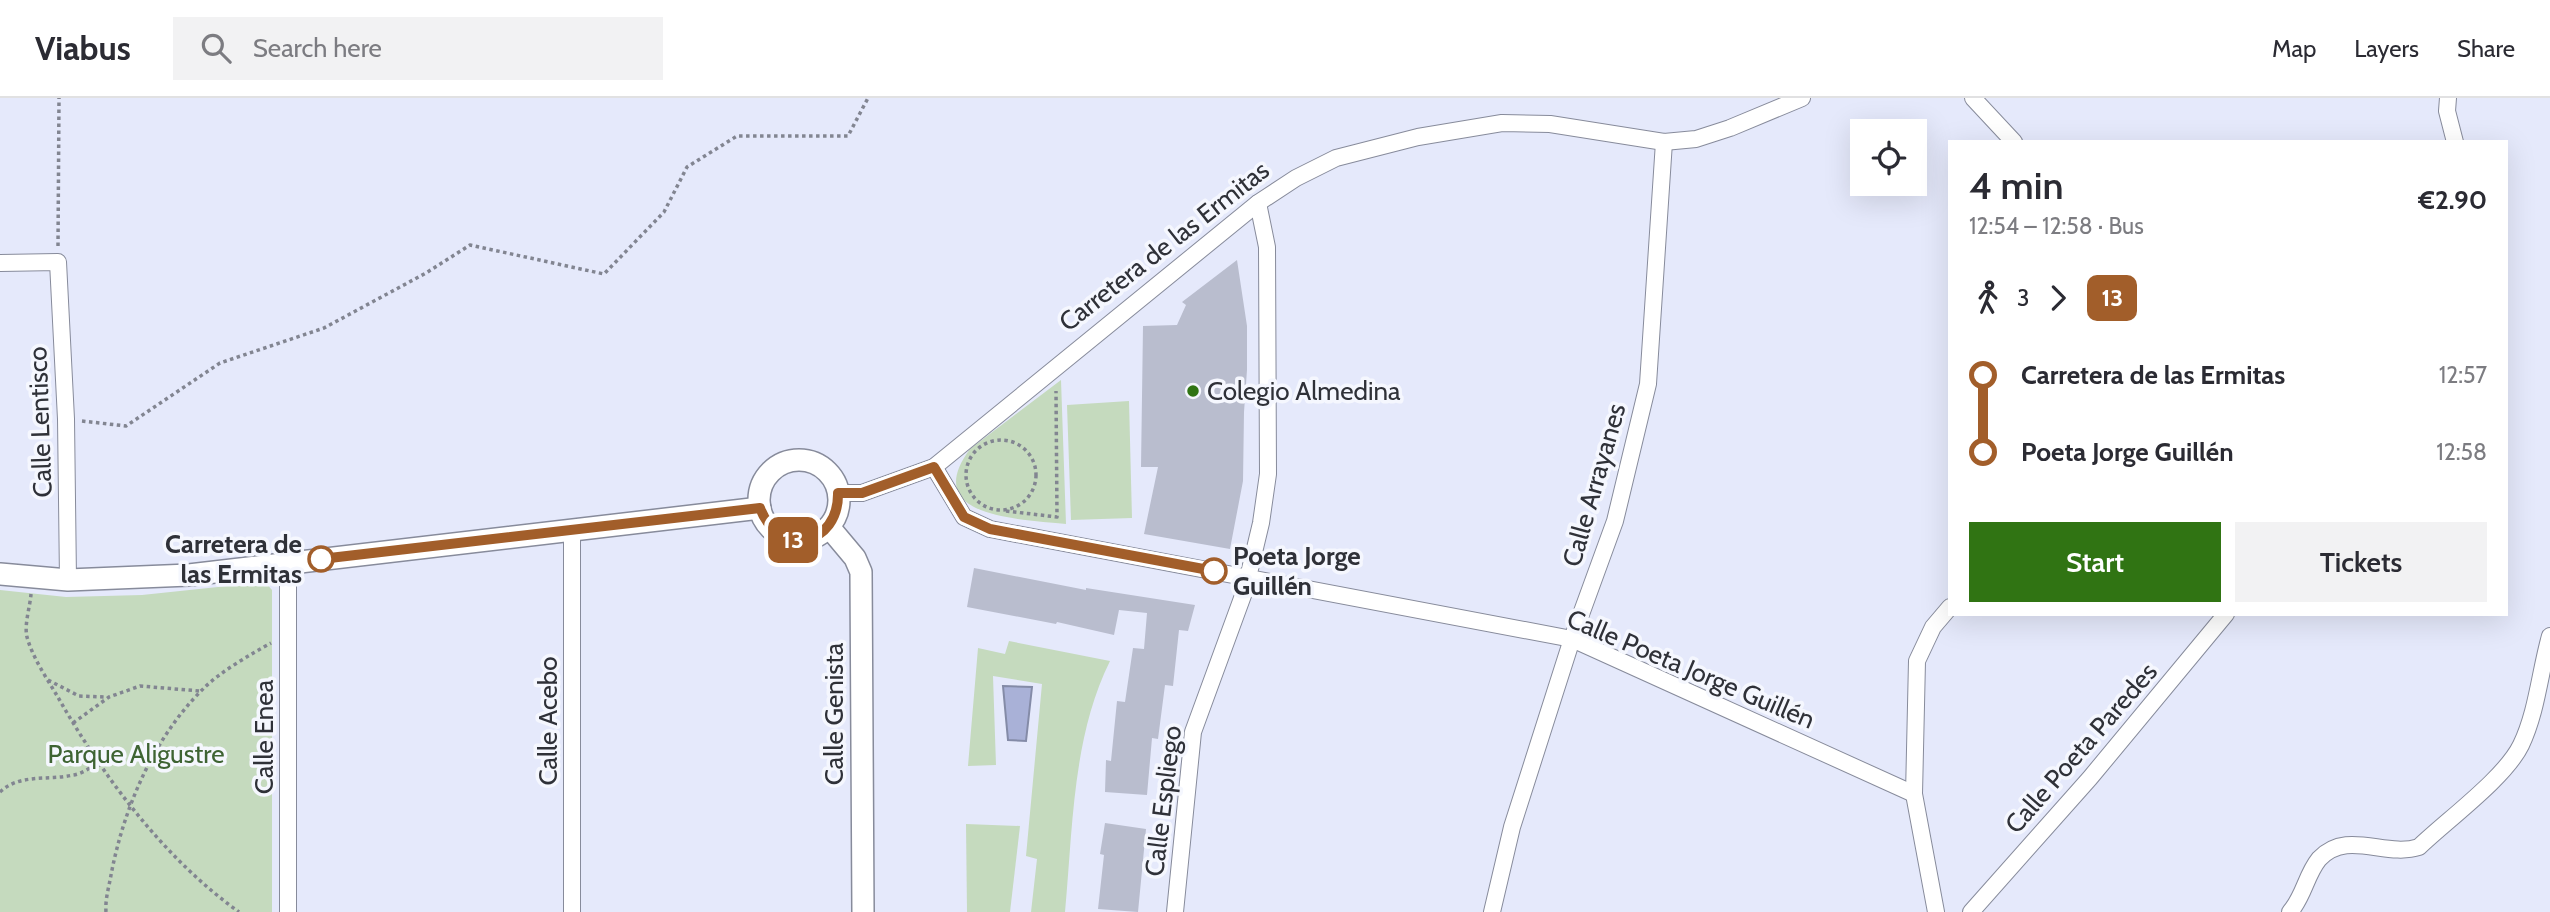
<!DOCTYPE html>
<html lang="en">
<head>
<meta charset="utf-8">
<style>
  :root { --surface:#fff; --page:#f2f2f3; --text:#2b2b33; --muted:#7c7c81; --line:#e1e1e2; --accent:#307413 }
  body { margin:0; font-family:Cabin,sans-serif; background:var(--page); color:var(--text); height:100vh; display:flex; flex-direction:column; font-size:26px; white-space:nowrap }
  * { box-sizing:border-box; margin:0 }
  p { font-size:23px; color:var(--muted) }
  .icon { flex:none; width:38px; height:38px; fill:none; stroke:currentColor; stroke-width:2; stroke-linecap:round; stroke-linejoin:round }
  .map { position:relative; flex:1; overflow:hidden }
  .panel { position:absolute; left:1948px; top:42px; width:560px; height:476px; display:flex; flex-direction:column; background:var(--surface); border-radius:0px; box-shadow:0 7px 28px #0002 }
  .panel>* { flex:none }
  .badge { padding:0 14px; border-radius:10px; font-size:24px; line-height:46px }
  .controls { position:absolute; left:1850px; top:21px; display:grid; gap:14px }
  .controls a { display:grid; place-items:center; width:77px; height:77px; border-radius:0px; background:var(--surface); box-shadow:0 7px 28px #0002; font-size:35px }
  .map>.badge { position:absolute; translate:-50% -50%; box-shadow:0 0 0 4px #fff }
  .legs { display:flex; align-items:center; gap:10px; height:77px; padding:0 21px; font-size:23px }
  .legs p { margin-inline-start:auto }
  .headline { display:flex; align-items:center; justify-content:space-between; height:119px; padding:0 21px }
  h1 { font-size:38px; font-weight:600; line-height:52px }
  .cta { display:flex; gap:14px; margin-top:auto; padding:14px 21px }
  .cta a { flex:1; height:80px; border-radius:0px; background:var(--accent); color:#fff; font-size:28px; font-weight:600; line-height:80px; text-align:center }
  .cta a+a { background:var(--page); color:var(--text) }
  ul { padding:0 21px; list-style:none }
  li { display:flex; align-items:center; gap:24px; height:77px; font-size:26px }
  li i { display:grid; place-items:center; width:10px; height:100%; margin:0 9px; background:currentColor }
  li i::after { content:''; width:18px; height:18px; margin:-9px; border:5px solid; border-radius:50%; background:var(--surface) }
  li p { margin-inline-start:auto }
  li:first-child i { background:linear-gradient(#0000 50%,currentColor 0) }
  li:last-child i { background:linear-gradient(currentColor 50%,#0000 0) }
  header { display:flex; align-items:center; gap:42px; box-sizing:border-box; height:98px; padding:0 35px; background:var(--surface); border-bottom:2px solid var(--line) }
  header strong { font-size:33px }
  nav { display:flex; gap:38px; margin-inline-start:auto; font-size:24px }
  .search { width:490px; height:63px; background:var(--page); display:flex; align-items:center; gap:18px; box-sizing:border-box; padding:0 24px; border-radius:0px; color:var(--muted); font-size:26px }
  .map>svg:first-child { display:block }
  .green { fill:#c5dabe }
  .water { fill:#a9b1d7; stroke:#848ba7; stroke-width:2 }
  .building { fill:#b9bdce }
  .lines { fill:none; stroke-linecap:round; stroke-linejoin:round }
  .minor-casing { stroke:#878b9b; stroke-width:18 }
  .tertiary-casing { stroke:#878b9b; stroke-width:24 }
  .path { stroke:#828591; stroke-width:3.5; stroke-dasharray:3.5 3.5; stroke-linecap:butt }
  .minor { stroke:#fff; stroke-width:16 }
  .tertiary { stroke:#fff; stroke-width:21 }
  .line-1-casing { stroke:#fff; stroke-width:16 }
  .line-1 { stroke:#a25e2a; stroke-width:10 }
  .poi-dot { fill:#307413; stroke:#f5f7fe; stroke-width:2.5 }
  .stop-1-dot { fill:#fff; stroke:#a25e2a; stroke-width:3.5 }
  .labels { text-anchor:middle; stroke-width:7; stroke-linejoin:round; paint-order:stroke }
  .street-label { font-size:26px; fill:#2f3138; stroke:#f5f7fe }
  .poi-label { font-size:26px; fill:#2f3138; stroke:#f5f7fe; text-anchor:start }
  .stop-label { font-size:26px; font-weight:bold; fill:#2f3138; stroke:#f5f7fe; text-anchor:end }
  .park-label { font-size:26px; fill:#3e6333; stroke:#f5f7fe }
</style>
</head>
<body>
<header>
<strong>Viabus</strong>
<div class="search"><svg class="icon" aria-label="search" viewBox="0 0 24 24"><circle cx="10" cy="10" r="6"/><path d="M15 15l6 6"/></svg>Search here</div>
<nav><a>Map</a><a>Layers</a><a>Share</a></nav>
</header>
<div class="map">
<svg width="2550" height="814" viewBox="0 0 2550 814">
  <rect width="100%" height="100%" fill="#e5e9fb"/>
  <g class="green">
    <path d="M1061 282 1066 426C1025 421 918 421 970 351Z"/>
    <polygon points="1129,303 1132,420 1071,422 1067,307"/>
    <polygon points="265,484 272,492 272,814 0,814 0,492 66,499 142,497"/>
    <path d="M1009 543 1110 563C1072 640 1073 730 1065 814H1031L1037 761 1026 758 1042 586 993 578 996 667 968 668 978 550 1005 556Z"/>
    <polygon points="966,726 1020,728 1010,814 967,814"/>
  </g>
  <polygon class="water" points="1003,588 1032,589 1026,643 1008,642"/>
  <g class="building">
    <polygon points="1237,162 1247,228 1247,272 1244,314 1243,383 1230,451 1144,436 1158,369 1141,369 1143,228 1177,227 1186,207 1182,204"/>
    <polygon points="974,470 1086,492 1086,490 1195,507 1188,533 1179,532 1173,588 1165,587 1158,641 1152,640 1147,697 1105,694 1106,662 1111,663 1117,603 1125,604 1133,550 1144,551 1147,515 1119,512 1114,537 1057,524 1056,526 967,509"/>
    <polygon points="1105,725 1146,731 1138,814 1098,811 1104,757 1100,756"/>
  </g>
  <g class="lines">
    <defs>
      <g id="minor">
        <polyline points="1973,0 2014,44"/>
        <polyline points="2448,0 2447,13 2455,44"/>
        <polyline points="0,165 58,164 66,321 68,482"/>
        <polyline points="934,369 964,419 990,431 1572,541 1914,696"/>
        <polyline points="838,395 862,395 934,369 1258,105 1296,80 1336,60 1418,39 1502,25 1550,26 1664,44 1696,41 1730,30 1802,0"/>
        <polyline points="572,431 572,814"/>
        <polyline points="288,814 288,465"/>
        <polyline points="1175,814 1193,634 1245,492 1261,425 1268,376 1267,149 1258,105"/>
        <polyline points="1492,814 1512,729 1572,541 1615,423 1648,286 1664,44"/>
        <polyline points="1936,814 1914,696 1917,563 1933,529 1950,509"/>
        <polyline points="1971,814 2090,680 2226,516"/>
        <path d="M2290 814C2304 798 2306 777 2319 761 2347 731 2385 760 2419 749 2447 722 2505 680 2521 647 2537 614 2540 573 2550 538"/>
      </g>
      <g id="tertiary">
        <circle cx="799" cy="402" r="40"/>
        <polyline points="829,429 855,460 861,474 863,814"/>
        <polyline points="0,476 68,482 189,477 760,410"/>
      </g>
    </defs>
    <use href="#minor" class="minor-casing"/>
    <use href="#tertiary" class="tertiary-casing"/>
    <g class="path">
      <polyline points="58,148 59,0"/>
      <polyline points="82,323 126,328 220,265 324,230 426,175 470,147 604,176 664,114 687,69 737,38 848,38 868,0"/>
      <circle cx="1001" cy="377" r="35"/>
      <polyline points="1006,413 1057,419 1056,293"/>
      <path d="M31 496C30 509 24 527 27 539 33 561 48 582 59 601 104 680 165 761 239 814"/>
      <polyline points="48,582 79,598 106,599"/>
      <polyline points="73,625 109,599 140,588 200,593"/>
      <path d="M0 694C20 675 48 683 73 677 82 676 91 669 98 665"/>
      <path d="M106 814C105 801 109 789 111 777 124 709 154 639 204 590 220 574 251 556 271 545"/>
    </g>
    <use href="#minor" class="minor"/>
    <use href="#tertiary" class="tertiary"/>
  </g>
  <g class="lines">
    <defs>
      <path id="line-1" d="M321 461 760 410C779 460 839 448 838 395H862L934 369 964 419 990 431 1214 473"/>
    </defs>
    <use href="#line-1" class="line-1-casing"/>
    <use href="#line-1" class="line-1"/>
  </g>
  <circle class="poi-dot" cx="1193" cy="293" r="7"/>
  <g class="stop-1-dot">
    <circle cx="321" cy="461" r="12"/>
    <circle cx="1214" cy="473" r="12"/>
  </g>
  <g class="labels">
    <g class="street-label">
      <text transform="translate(1164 148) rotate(-38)" y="9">Carretera de las Ermitas</text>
      <text transform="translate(40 324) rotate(-92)" y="9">Calle Lentisco</text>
      <text transform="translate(1594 387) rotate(-74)" y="9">Calle Arrayanes</text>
      <text transform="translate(1691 571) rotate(23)" y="9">Calle Poeta Jorge Guillén</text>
      <text transform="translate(834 616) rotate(-90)" y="9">Calle Genista</text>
      <text transform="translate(548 623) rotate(-90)" y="9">Calle Acebo</text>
      <text transform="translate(264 639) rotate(-90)" y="9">Calle Enea</text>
      <text transform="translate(2081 650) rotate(-49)" y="9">Calle Poeta Paredes</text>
      <text transform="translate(1163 703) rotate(-83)" y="9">Calle Espliego</text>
    </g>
    <g class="poi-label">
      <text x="1207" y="302">Colegio Almedina</text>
    </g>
    <g class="stop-label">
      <text x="302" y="455">Carretera de<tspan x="302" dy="30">las Ermitas</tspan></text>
      <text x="1233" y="467" text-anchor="start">Poeta Jorge<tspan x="1233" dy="30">Guillén</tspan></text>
    </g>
    <g class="park-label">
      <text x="136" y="665">Parque Aligustre</text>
    </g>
  </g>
</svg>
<div class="controls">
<a><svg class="icon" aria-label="locate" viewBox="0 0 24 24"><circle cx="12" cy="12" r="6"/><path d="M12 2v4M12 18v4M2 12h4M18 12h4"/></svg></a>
</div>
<b class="badge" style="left:793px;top:442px;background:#a25e2a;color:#fff">13</b>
<section class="panel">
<div class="headline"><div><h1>4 min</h1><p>12:54 – 12:58 · Bus</p></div><b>€2.90</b></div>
<div class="legs"><svg class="icon" aria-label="walk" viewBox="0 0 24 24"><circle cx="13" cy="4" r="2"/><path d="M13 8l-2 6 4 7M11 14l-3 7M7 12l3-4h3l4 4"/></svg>3<svg class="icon" aria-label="forward" viewBox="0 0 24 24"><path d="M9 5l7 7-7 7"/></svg><b class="badge" style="background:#a25e2a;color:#fff">13</b></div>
<ul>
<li><i style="color:#a25e2a"></i><b>Carretera de las Ermitas</b><p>12:57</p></li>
<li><i style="color:#a25e2a"></i><b>Poeta Jorge Guillén</b><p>12:58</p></li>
</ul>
<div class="cta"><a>Start</a><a>Tickets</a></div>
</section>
</div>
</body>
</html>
